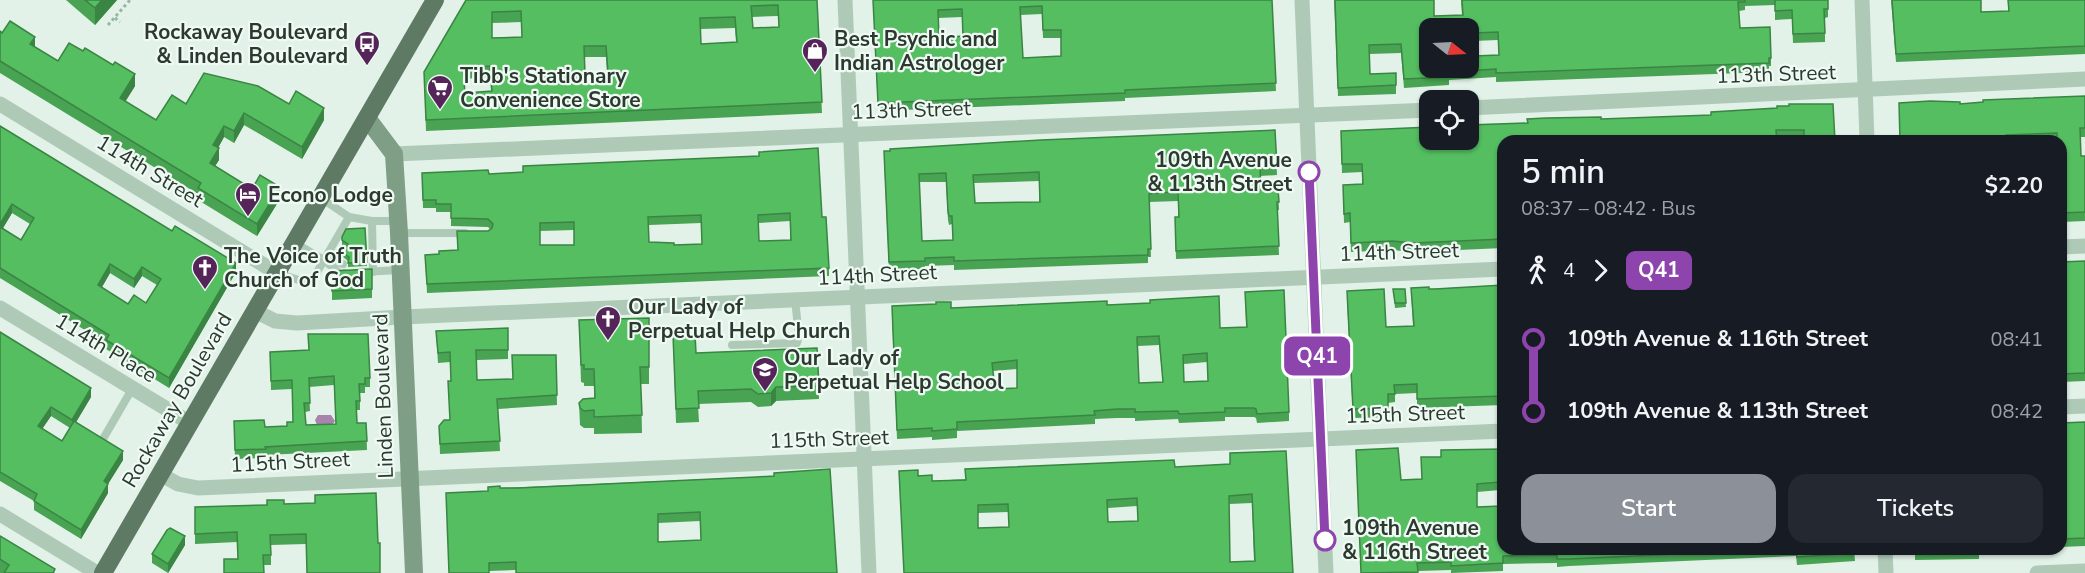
<!DOCTYPE html>
<html lang="en">
<head>
<meta charset="utf-8">
<style>
  :root { --surface:#171b24; --page:#242831; --text:#f1f3f6; --muted:#9ea1a6; --accent:#8c9099 }
  body { margin:0; font-family:"Nunito Sans",sans-serif; background:var(--page); color:var(--text); height:100vh; display:flex; flex-direction:column; font-size:22px; white-space:nowrap }
  * { box-sizing:border-box; margin:0 }
  p { font-size:20px; color:var(--muted) }
  .icon { flex:none; width:33px; height:33px; fill:none; stroke:currentColor; stroke-width:2; stroke-linecap:round; stroke-linejoin:round }
  .map { position:relative; flex:1; overflow:hidden }
  .sheet { position:absolute; left:1497px; top:135px; width:570px; height:420px; display:flex; flex-direction:column; background:var(--surface); border-radius:18px; box-shadow:0 2px 4px #0004 }
  .sheet>* { flex:none }
  .badge { padding:0 12px; border-radius:9px; font-size:21px; line-height:39px }
  .needle { width:39px; rotate:108deg }
  .tools { position:absolute; left:1419px; top:18px; display:grid; gap:12px }
  .tools a { display:grid; place-items:center; width:60px; height:60px; border-radius:12px; background:var(--surface); box-shadow:0 2px 4px #0004; font-size:30px }
  .map>.badge { position:absolute; translate:-50% -50%; box-shadow:0 0 0 3px #fff }
  .legs { display:flex; align-items:center; gap:9px; height:66px; padding:0 24px; font-size:20px }
  .legs p { margin-inline-start:auto }
  .overview { display:flex; align-items:center; justify-content:space-between; height:102px; padding:0 24px }
  h1 { font-size:33px; font-weight:600; line-height:45px }
  .cta { display:flex; gap:12px; margin-top:auto; padding:12px 24px }
  .cta a { flex:1; height:69px; border-radius:18px; background:var(--accent); color:#fff; font-size:24px; font-weight:600; line-height:69px; text-align:center }
  .cta a+a { background:var(--page); color:var(--text) }
  ul { padding:0 24px; list-style:none }
  li { display:flex; align-items:center; gap:21px; height:72px; font-size:22px }
  li i { display:grid; place-items:center; width:9px; height:100%; margin:0 8px; background:currentColor }
  li i::after { content:''; width:15px; height:15px; margin:-8px; border:4px solid; border-radius:50%; background:var(--surface) }
  li p { margin-inline-start:auto }
  li:first-child i { background:linear-gradient(#0000 50%,currentColor 0) }
  li:last-child i { background:linear-gradient(currentColor 50%,#0000 0) }
  .map>svg:first-child { display:block }
  .water { fill:#aa82ae }
  .lines { fill:none; stroke-linecap:round; stroke-linejoin:round }
  .path { stroke:#98b6a1; stroke-width:3; stroke-dasharray:3 3; stroke-linecap:butt }
  .lane { stroke:#aecab7; stroke-width:8 }
  .street { stroke:#aecab7; stroke-width:15 }
  .secondary { stroke:#7f9e86; stroke-width:18 }
  .primary { stroke:#5e7a64; stroke-width:18 }
  .wall { fill:#48a353; fill-rule:evenodd }
  .shaded-wall { fill:#3b8544 }
  .building { fill:#54be61; stroke:#3b8544; stroke-width:1.5; fill-rule:evenodd }
  .line-1-casing { stroke:#fff; stroke-width:14 }
  .line-1 { stroke:#8e44ad; stroke-width:9 }
  .stop-1-dot { fill:#fff; stroke:#8e44ad; stroke-width:3 }
  .labels { text-anchor:middle; stroke-width:4.5; stroke-linejoin:round; paint-order:stroke }
  .poi-label { font-size:21px; font-weight:bold; fill:#2c392e; stroke:#eefaf3; text-anchor:start }
  .street-label { font-size:21px; fill:#2c392e; stroke:#eefaf3 }
  .stop-label { font-size:21px; font-weight:bold; fill:#2c392e; stroke:#eefaf3; text-anchor:end }
</style>
</head>
<body>
<div class="map">
<svg width="2085" height="573" viewBox="0 0 2085 573">
  <rect width="100%" height="100%" fill="#e2f2e8"/>
  <polygon class="water" points="318,415 331,415 335,421 332,425 317,425 315,420"/>
  <g class="lines">
    <g class="path">
      <polyline points="115,18 120,22"/>
      <polyline points="108,25 130,0"/>
    </g>
    <g class="lane">
      <polyline points="349,217 372,221 398,221"/>
      <polyline points="372,221 373,272"/>
      <polyline points="399,233 465,233"/>
      <polyline points="295,243 324,260 340,274 344,273"/>
      <polyline points="326,259 342,251"/>
      <polyline points="326,260 343,264"/>
      <polyline points="362,272 400,270"/>
      <polyline points="277,273 305,282 309,282 313,279 349,217 321,198"/>
      <polyline points="732,345 797,343 799,336 795,300"/>
      <polyline points="103,439 132,389"/>
    </g>
    <g class="street">
      <polyline points="845,0 869,573"/>
      <polyline points="1302,0 1326,573"/>
      <polyline points="1862,0 1867,141"/>
      <polyline points="0,104 277,273"/>
      <polyline points="1468,108 2085,79"/>
      <polyline points="394,154 1430,110"/>
      <polyline points="2061,247 2085,246"/>
      <polyline points="0,308 190,423"/>
      <polyline points="255,311 275,321 297,323 403,317 1503,269"/>
      <polyline points="2061,407 2085,406"/>
      <polyline points="160,474 178,484 198,488 1503,431"/>
      <polyline points="0,514 97,573"/>
      <polyline points="1885,549 1886,573"/>
      <polyline points="2037,573 2085,571"/>
    </g>
    <polyline class="secondary" points="367,118 394,154 399,233 414,573"/>
    <polyline class="primary" points="103,573 435,0"/>
  </g>
  <g class="wall">
    <polygon points="66,0 117,0 95,25"/>
    <path d="M466 0H817L822 113 426 131 424 72ZM778 16 779 28H753L752 17ZM521 22 522 37 492 38V23ZM735 28 736 42 701 44V29ZM584 57H606L607 73 585 74ZM490 77 491 91 465 93 464 79Z"/>
    <path d="M873 0H1272L1276 91 1125 98V101L878 111ZM1042 14 1043 38H1061V56L1023 58 1020 15ZM962 17V36L939 38 938 18Z"/>
    <path d="M1334 0 1434 16 1462 15 1461 0H1828V17L1825 18V42L1793 43 1792 19 1775 20V5L1745 6V10L1739 11 1740 28 1771 58V66H1769V72L1496 82V77L1449 80V85L1404 88 1401 53 1369 54 1370 74 1396 73V94L1338 96ZM1498 40 1499 55 1474 56 1473 41Z"/>
    <polygon points="1891,0 1981,12 2008,11 2008,0 2085,0 2085,54 1896,62"/>
    <polygon points="0,31 35,47 58,61 135,86 125,102 156,120 186,104 289,104 324,120 302,159 244,125 234,143 224,137 218,148 219,160 215,166 252,189 280,199 257,236 198,200 198,194 0,73"/>
    <polygon points="2085,96 2085,137 2081,137 2081,156 2085,156 2085,221 2061,222 2061,141 1900,141 1960,104"/>
    <polygon points="1833,104 1804,138 1503,141 1503,248 1414,252 1392,250 1351,252 1350,222 1344,223 1343,185 1362,184 1362,172 1342,173 1341,131 1711,115"/>
    <path d="M0 126 236 272 169 388 106 349V343L0 278ZM12 213 30 224 21 240 3 228ZM110 273 134 288 142 276 157 285 146 303 128 304 102 287Z"/>
    <path d="M1275 130 1277 175 1260 176 1261 190 1278 189 1279 210H1277L1279 255 1176 259 1175 217H1178V201L1149 202 1151 257H1148V263L954 270V265L925 266V269L889 270 884 159ZM1039 181V202L975 203 974 183ZM919 182H946L948 220 949 225 952 224 953 240 922 241Z"/>
    <path d="M422 173 489 174 822 217 829 268V276L427 293 425 255 439 254 458 250 490 229 488 227 451 226V212H436V208H423ZM790 221V240L759 241 758 223ZM701 223 702 244 674 245 649 242V225ZM574 230V245H540V231Z"/>
    <polygon points="365,228 367,266 348,267 348,261 343,257 343,253 347,249 342,245 342,237"/>
    <polygon points="2085,261 2085,381 2061,382 2061,262"/>
    <polygon points="372,269 372,298 332,300 332,271"/>
    <polygon points="1503,285 1503,405 1417,408 1417,393 1395,394 1395,402 1388,403 1388,417 1353,418 1347,300 1386,327 1413,326 1411,288 1429,289"/>
    <polygon points="1393,289 1405,289 1406,307 1395,308"/>
    <path d="M1245 292 1289 412V421L1257 423 1256 418 1254 417H1225V421L1179 423 1178 419 1135 421V418H1117L1095 419V424L957 431V438L945 439 932 440V437L897 439 892 315 951 308 1107 305 1220 328 1246 327ZM1159 345 1163 382 1139 383 1138 346ZM1207 362 1208 381 1184 382V364ZM1017 369V388L995 389 993 371Z"/>
    <polygon points="649,318 649,384 641,384 642,433 594,434 594,428 584,428 580,425 579,403 594,398 594,386 584,386 584,383 581,382 579,320"/>
    <polygon points="436,331 508,350 508,359 477,360 477,380 512,379 556,355 557,405 498,409 500,451 440,454 439,426 450,420 448,381 451,381 450,362 438,363"/>
    <path d="M0 332 91 397 76 422 123 460 108 484V493L81 539 34 510V501L0 481ZM51 416 70 428 62 441 42 429Z"/>
    <polygon points="673,335 696,353 819,386 819,399 776,401 771,406 758,407 751,402 698,404 699,422 676,423"/>
    <path d="M270 352 370 378V387H365V393H360V410H356L357 423H366L367 450 266 455V458L235 459 234 421 265 427 287 426 293 422 292 389 271 390ZM334 385 336 424 306 425 305 412 310 411 309 387Z"/>
    <polygon points="2085,422 2085,546 2061,547 2061,423"/>
    <path d="M1503 449V549H1854L1855 561 1797 565 1796 556 1569 566 1557 567V563L1503 564V571L1451 573V570L1418 571V573H1361L1401 480 1421 479ZM1500 490 1501 506 1477 507V492Z"/>
    <path d="M1230 453 1293 573H904L918 476 932 481 1230 464ZM1252 503 1254 561 1230 562 1229 504ZM1137 506 1138 521 1108 522V508ZM1008 512 1009 527 978 528V513Z"/>
    <path d="M756 477 837 573 516 570 489 571 488 491 500 488ZM700 521 701 540 658 542V523Z"/>
    <polygon points="376,493 306,544 271,545 271,565 264,565 238,559 237,542 195,544 195,507 315,503"/>
    <polygon points="0,536 55,573 0,573"/>
    <polygon points="185,545 168,573 152,563 152,554"/>
    <polygon points="1915,549 1991,549 1991,550 1979,550 1979,559 1915,560"/>
  </g>
  <g class="shaded-wall">
    <polygon points="102,0 117,0 95,25 95,8"/>
    <polygon points="35,37 35,49 30,44"/>
    <polygon points="135,74 135,86 120,110 120,98"/>
    <polygon points="324,108 324,120 302,159 302,147"/>
    <polygon points="244,113 244,125 234,143 234,131"/>
    <polygon points="224,126 224,137 213,157 213,145"/>
    <polygon points="219,148 219,160 210,174 210,163"/>
    <polygon points="280,187 280,199 257,236 257,224"/>
    <polygon points="12,204 12,213 0,233 0,224"/>
    <polygon points="236,263 236,272 169,388 169,378"/>
    <polygon points="110,264 110,273 98,294 98,285"/>
    <polygon points="142,267 142,276 134,288 134,279"/>
    <polygon points="776,387 776,401 771,406 771,393"/>
    <polygon points="91,388 91,397 72,429 72,420"/>
    <polygon points="51,407 51,416 38,435 38,426"/>
    <polygon points="123,451 123,460 108,484 108,493 81,539 81,530 104,481"/>
    <polygon points="185,536 185,545 168,573 168,564"/>
  </g>
  <g class="building">
    <polygon points="85,0 102,0 95,8"/>
    <path d="M466 0H817L822 102 426 120 424 72ZM778 5 779 27 753 28 751 6ZM521 11 522 37 492 38V12ZM735 17 737 42 701 44 700 18ZM584 46H606L608 73 585 74ZM490 66 492 91 465 93 463 68Z"/>
    <path d="M873 0H1272L1276 83 1125 90V93L878 103ZM1042 6 1043 30H1061V56L1023 58 1020 7ZM962 9 963 36 939 38 938 10Z"/>
    <path d="M1335 0H1434V16L1463 15 1462 0H1745V2H1738L1740 28 1770 27 1771 58H1769V63L1496 73V69L1449 72V77L1404 79 1401 44 1369 45 1370 74 1396 73V85L1338 88ZM1430 28H1468V68H1430ZM1498 32 1499 55 1474 56 1473 33Z"/>
    <polygon points="1775,0 1828,0 1828,9 1824,9 1825,33 1793,34 1792,10 1775,11"/>
    <polygon points="1892,0 1981,0 1981,12 2009,11 2008,0 2085,0 2085,46 1896,54"/>
    <polygon points="10,21 35,37 30,44 58,61 69,43 83,51 85,48 113,65 115,62 135,74 120,98 156,120 172,95 186,104 204,73 258,86 289,104 296,91 324,108 302,147 244,113 234,131 224,126 213,145 219,148 210,163 252,189 260,175 280,187 257,224 198,188 201,183 0,61 0,31 2,33"/>
    <polygon points="2085,96 2085,128 2080,128 2081,156 2085,156 2085,212 2061,213 2061,141 2057,141 2057,133 2006,135 2006,141 1900,141 1899,103 1930,101 1960,102 1960,104 1983,102 1983,100"/>
    <polygon points="1789,104 1833,104 1835,141 1804,141 1804,130 1776,130 1777,141 1503,141 1503,239 1414,243 1392,241 1351,243 1350,213 1344,214 1343,185 1363,184 1362,164 1342,164 1341,131 1430,127 1430,140 1468,140 1468,125 1528,123 1527,119 1546,118 1601,117 1601,119 1711,115 1711,112 1777,108 1777,106 1789,106"/>
    <path d="M0 126 172 231 175 226 236 263 169 378 106 340 109 335 0 268V227L21 240 34 218 12 204 0 224ZM110 264 134 279 142 267 161 279 146 303 134 295 128 304 98 285Z"/>
    <path d="M1275 130 1277 167 1260 168 1261 190 1278 189 1279 202H1277L1279 246 1176 251 1175 217H1179L1178 192 1155 193 1149 194 1151 249H1148V255L954 261V257L925 258V261L889 262 884 151H890V149L1041 140ZM1039 172 1040 202 975 203 973 175ZM946 173 948 212 949 216H952L953 240 922 241 919 174Z"/>
    <path d="M818 148 822 217H826L829 268 427 284 425 255 439 254V251L458 250 457 231H488L492 228 493 224 488 219 451 218V204H436V200H423L422 173 488 170 489 174 523 172V166L759 156V152ZM790 213 791 240 759 241 758 215ZM701 215 702 244 674 245V243L649 242 648 217ZM574 222V245H540V223Z"/>
    <polygon points="365,228 367,262 348,263 349,257 343,253 347,249 348,244 342,240 342,237 346,229"/>
    <polygon points="2085,261 2085,373 2061,374 2061,262"/>
    <polygon points="372,269 372,289 332,291 332,271"/>
    <polygon points="1503,285 1503,396 1417,399 1417,384 1394,385 1395,394 1388,394 1388,408 1353,409 1347,291 1384,289 1386,327 1414,326 1411,288 1429,287 1429,289 1435,289"/>
    <polygon points="1393,289 1405,289 1406,303 1395,303"/>
    <path d="M1284 290 1289 412 1257 414 1256 409 1254 408H1225V412L1179 414 1178 411 1135 412V409H1117L1094 411 1095 415 957 422V429L945 430 932 431V428L897 430 892 306 936 304V302H951V308L1107 301V305L1150 303V300L1219 296 1220 328 1247 327 1245 292ZM1159 336 1163 382 1139 383 1137 337ZM1207 353 1208 381 1184 382 1183 355ZM1017 360V388L995 389 992 363Z"/>
    <polygon points="649,318 649,367 640,367 642,415 594,417 594,410 584,411 580,408 579,403 583,399 595,398 594,369 584,369 584,365 581,365 579,320"/>
    <polygon points="508,328 508,350 476,350 477,380 513,379 512,355 556,355 557,395 497,399 500,441 440,444 439,426 444,420 450,420 448,381 451,381 450,352 438,353 436,331"/>
    <polygon points="0,332 91,388 72,420 51,407 38,426 62,441 74,421 123,451 104,481 108,484 81,530 34,501 37,494 0,472"/>
    <path d="M308 334H368L370 378H365V384H359L360 401H356L357 423H366L367 441 265 447 266 449 235 450 234 421 264 420 265 427 287 426V422H293L292 380 271 381 270 352 309 350ZM334 376 336 424 306 425 304 403H310L309 378Z"/>
    <polygon points="695,334 696,353 817,348 819,386 776,387 771,393 758,394 751,389 698,391 699,408 676,409 673,335"/>
    <polygon points="2085,422 2085,538 2061,539 2061,423"/>
    <path d="M1398 448 1401 480 1422 479 1421 457H1441V450L1503 449V549H1783L1569 559H1557V555L1503 556V563L1451 566V562L1417 563 1418 572 1361 573 1356 450ZM1500 482 1501 506 1477 507V484Z"/>
    <path d="M1286 451 1293 573H904L899 471 918 470V476L932 475V481L966 480 965 469 1174 460 1175 467 1230 464V453ZM1252 494 1255 561 1230 562 1229 496ZM1137 498 1138 521 1108 522 1107 500ZM1008 504 1009 527 978 528V505Z"/>
    <path d="M830 469 837 573H516V562L489 563V573H449L446 493 488 491V487L500 486V488H518L756 477 774 476V473ZM700 512 701 540 658 542V514Z"/>
    <polygon points="376,493 378,543 380,543 380,573 307,573 306,534 270,535 271,555 263,555 264,573 224,573 224,559 238,559 237,532 195,534 195,507 267,505 267,500 284,500 284,504 315,503 315,495"/>
    <polygon points="170,528 185,536 168,564 152,554 167,530"/>
    <polygon points="0,536 55,569 53,573 4,573 9,565 0,559"/>
    <polygon points="1796,549 1854,549 1855,553 1797,557"/>
    <polygon points="1915,549 1979,549 1979,550 1915,552"/>
  </g>
  <g class="lines">
    <defs>
      <polyline id="line-1" points="1309,172 1325,540"/>
    </defs>
    <use href="#line-1" class="line-1-casing"/>
    <use href="#line-1" class="line-1"/>
  </g>
  <defs>
    <symbol id="bus-pin" viewBox="-11 -11 22 30"><path d="M0 17L-7.5 6A9.5 9.5 0 1 1 7.5 6Z" fill="#552458" stroke="#eefaf3"/><path d="M-5-6H5V4H4V6H2V4H-2V6H-4V4H-5ZM-3.5-4V0h7V-4ZM-3.5 1.2v1.5H-2V1.2ZM2 1.2v1.5H3.5V1.2Z" fill="#fff"/></symbol>
    <symbol id="shop-pin" viewBox="-11 -11 22 30"><path d="M0 17L-7.5 6A9.5 9.5 0 1 1 7.5 6Z" fill="#552458" stroke="#eefaf3"/><path d="M-5-2.5h2.3a2.7 3.5 0 0 1 5.4 0H5L5.5 6h-11ZM-1.5-2.5h3a1.5 2.3 0 0 0-3 0Z" fill="#fff"/></symbol>
    <symbol id="supermarket-pin" viewBox="-11 -11 22 30"><path d="M0 17L-7.5 6A9.5 9.5 0 1 1 7.5 6Z" fill="#552458" stroke="#eefaf3"/><path d="M-6-5.5h2.5l.6 2H6L4.5 2H-2.5L-4.4-4H-6ZM-1.5 3.2a1.3 1.3 0 1 0 .1 0ZM3 3.2a1.3 1.3 0 1 0 .1 0Z" fill="#fff"/></symbol>
    <symbol id="hotel-pin" viewBox="-11 -11 22 30"><path d="M0 17L-7.5 6A9.5 9.5 0 1 1 7.5 6Z" fill="#552458" stroke="#eefaf3"/><path d="M-6-4.5h1.5V1H6V5H4.5V3h-9V5H-6ZM-4 0a1.8 1.8 0 1 1 3.6 0ZM.5 0V-2.5h3Q6-2.5 6 0Z" fill="#fff"/></symbol>
    <symbol id="church-pin" viewBox="-11 -11 22 30"><path d="M0 17L-7.5 6A9.5 9.5 0 1 1 7.5 6Z" fill="#552458" stroke="#eefaf3"/><path d="M-1.2-6h2.4v3.5h3.3v2.4h-3.3V6h-2.4V-.1h-3.3v-2.4h3.3Z" fill="#fff"/></symbol>
    <symbol id="school-pin" viewBox="-11 -11 22 30"><path d="M0 17L-7.5 6A9.5 9.5 0 1 1 7.5 6Z" fill="#552458" stroke="#eefaf3"/><path d="M0-5L7-2L0 1L-7-2ZM-4 1L0 2.5L4 1V4Q0 6-4 4Z" fill="#fff"/></symbol>
  </defs>
  <g fill-rule="evenodd">
    <use href="#bus-pin" x="352" y="29" width="30" height="40"/>
    <use href="#shop-pin" x="800" y="36" width="30" height="40"/>
    <use href="#supermarket-pin" x="425" y="73" width="30" height="40"/>
    <use href="#hotel-pin" x="233" y="180" width="30" height="40"/>
    <use href="#church-pin" x="190" y="253" width="30" height="40"/>
    <use href="#church-pin" x="593" y="304" width="30" height="40"/>
    <use href="#school-pin" x="750" y="355" width="30" height="40"/>
  </g>
  <g class="stop-1-dot">
    <circle cx="1309" cy="172" r="10"/>
    <circle cx="1325" cy="540" r="10"/>
  </g>
  <g class="labels">
    <g class="poi-label">
      <text x="348" y="39" text-anchor="end">Rockaway Boulevard<tspan x="348" dy="24">&amp; Linden Boulevard</tspan></text>
      <text x="834" y="46">Best Psychic and<tspan x="834" dy="24">Indian Astrologer</tspan></text>
      <text x="460" y="83">Tibb's Stationary<tspan x="460" dy="24">Convenience Store</tspan></text>
      <text x="268" y="202">Econo Lodge</text>
      <text x="224" y="263">The Voice of Truth<tspan x="224" dy="24">Church of God</tspan></text>
      <text x="628" y="314">Our Lady of<tspan x="628" dy="24">Perpetual Help Church</tspan></text>
      <text x="784" y="365">Our Lady of<tspan x="784" dy="24">Perpetual Help School</tspan></text>
    </g>
    <g class="street-label">
      <text transform="translate(1776 74) rotate(-2)" y="7">113th Street</text>
      <text transform="translate(911 110) rotate(-2)" y="7">113th Street</text>
      <text transform="translate(150 171) rotate(31)" y="7">114th Street</text>
      <text transform="translate(1399 252) rotate(-2)" y="7">114th Street</text>
      <text transform="translate(877 275) rotate(-3)" y="7">114th Street</text>
      <text transform="translate(106 348) rotate(31)" y="7">114th Place</text>
      <text transform="translate(383 396) rotate(-92)" y="7">Linden Boulevard</text>
      <text transform="translate(177 400) rotate(-60)" y="7">Rockaway Boulevard</text>
      <text transform="translate(1405 414) rotate(-2)" y="7">115th Street</text>
      <text transform="translate(829 439) rotate(-2)" y="7">115th Street</text>
      <text transform="translate(290 462) rotate(-3)" y="7">115th Street</text>
    </g>
    <g class="stop-label">
      <text x="1292" y="167">109th Avenue<tspan x="1292" dy="24">&amp; 113th Street</tspan></text>
      <text x="1342" y="535" text-anchor="start">109th Avenue<tspan x="1342" dy="24">&amp; 116th Street</tspan></text>
    </g>
  </g>
</svg>
<div class="tools">
<a><svg class="needle" viewBox="-14 -14 28 28"><path d="M0-13l5 13h-10z" fill="#e53935"/><path d="M0 13l5-13h-10z" fill="#9ea1a6"/></svg></a>
<a><svg class="icon" aria-label="locate" viewBox="0 0 24 24"><circle cx="12" cy="12" r="6"/><path d="M12 2v4M12 18v4M2 12h4M18 12h4"/></svg></a>
</div>
<b class="badge" style="left:1317px;top:356px;background:#8e44ad;color:#fff">Q41</b>
<section class="sheet">
<div class="overview"><div><h1>5 min</h1><p>08:37 – 08:42 · Bus</p></div><b>$2.20</b></div>
<div class="legs"><svg class="icon" aria-label="walk" viewBox="0 0 24 24"><circle cx="13" cy="4" r="2"/><path d="M13 8l-2 6 4 7M11 14l-3 7M7 12l3-4h3l4 4"/></svg>4<svg class="icon" aria-label="forward" viewBox="0 0 24 24"><path d="M9 5l7 7-7 7"/></svg><b class="badge" style="background:#8e44ad;color:#fff">Q41</b></div>
<ul>
<li><i style="color:#8e44ad"></i><b>109th Avenue &amp; 116th Street</b><p>08:41</p></li>
<li><i style="color:#8e44ad"></i><b>109th Avenue &amp; 113th Street</b><p>08:42</p></li>
</ul>
<div class="cta"><a>Start</a><a>Tickets</a></div>
</section>
</div>
</body>
</html>
